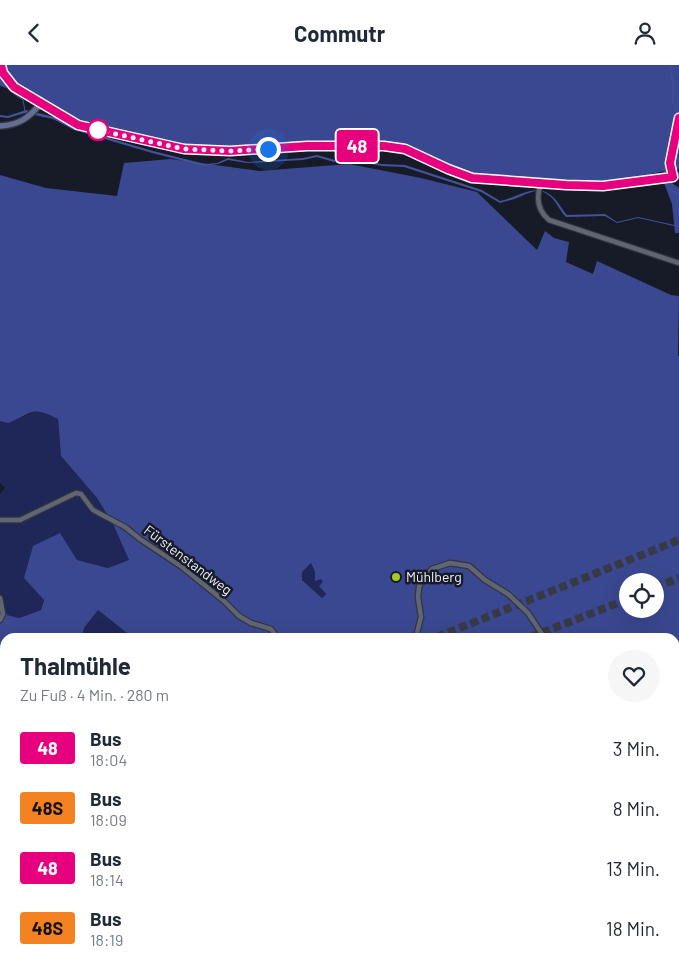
<!DOCTYPE html>
<html lang="de">
<head>
<meta charset="utf-8">
<style>
  :root { --surface:#fff; --page:#f6f6f7; --text:#1f2937; --muted:#747a83 }
  body { margin:0; font-family:Barlow,sans-serif; background:var(--page); color:var(--text); height:100vh; display:flex; flex-direction:column; font-size:19px; white-space:nowrap }
  * { box-sizing:border-box; margin:0 }
  p { font-size:16px; color:var(--muted) }
  .icon { flex:none; width:28px; height:28px; fill:none; stroke:currentColor; stroke-width:2; stroke-linecap:round; stroke-linejoin:round }
  .map { position:relative; flex:1; overflow:hidden }
  .drawer { position:absolute; left:0px; top:568px; width:680px; height:336px; display:flex; flex-direction:column; background:var(--surface); border-radius:15px 15px 0 0; box-shadow:0 5px 20px #0002 }
  .drawer>* { flex:none }
  .badge { padding:0 10px; border-radius:4px; font-size:18px; line-height:32px }
  .fabs { position:absolute; left:619px; top:508px; display:grid; gap:10px }
  .fabs a { display:grid; place-items:center; width:45px; height:45px; border-radius:50%; background:var(--surface); box-shadow:0 5px 20px #0002; font-size:25px }
  .you { position:absolute; width:25px; height:25px; margin:-12px; border:4px solid #fff; border-radius:50%; background:#1a73e8; box-shadow:0 0 0 8px #1a73e833 }
  .map>.badge { position:absolute; translate:-50% -50%; box-shadow:0 0 0 2px #fff }
  .round { display:grid; place-items:center; flex:none; width:52px; height:52px; border-radius:26px; background:var(--page) }
  .summary { display:flex; align-items:center; justify-content:space-between; height:85px; padding:0 20px }
  h1 { font-size:24px; font-weight:700; line-height:38px }
  ul { padding:0; list-style:none }
  li { display:flex; align-items:center; gap:15px; height:60px; padding:0 20px }
  li div { flex:1 }
  li b { display:block; font-size:19px }
  li em { font-style:normal }
  li .badge { min-width:55px; font-weight:700; text-align:center }
  header { display:flex; justify-content:space-between; align-items:center; height:65px; padding:0 20px; background:var(--surface); font-size:22px; font-weight:700 }
  .map>svg:first-child { display:block }
  .green { fill:#1e2758 }
  .forest { fill:#3a4891; fill-rule:evenodd }
  .water { fill:#43529c }
  .lines { fill:none; stroke-linecap:round; stroke-linejoin:round }
  .stream { stroke:#43529c; stroke-width:1 }
  .motorway-tunnel { stroke:#373a46; stroke-width:8; stroke-dasharray:8 4; stroke-linecap:butt }
  .minor-casing { stroke:#33343e; stroke-width:7 }
  .tertiary-casing { stroke:#33343e; stroke-width:8 }
  .secondary-casing { stroke:#33343e; stroke-width:8 }
  .minor { stroke:#606574; stroke-width:4.5 }
  .tertiary { stroke:#606574; stroke-width:5 }
  .secondary { stroke:#646d93; stroke-width:5.5 }
  .line-casing { stroke:#fff; stroke-width:11 }
  .line { stroke:#e6007e; stroke-width:8 }
  .walk { stroke:#edf0f9; stroke-width:5; stroke-dasharray:0 9 }
  .stop-dot { fill:#fff; stroke:#e6007e; stroke-width:2.5 }
  .poi-dot { fill:#a4c825; stroke:#171a27; stroke-width:2 }
  .labels { text-anchor:middle; stroke-width:5; stroke-linejoin:round; paint-order:stroke }
  .street-label { font-size:14px; fill:#edf0f9; stroke:#171a27 }
  .poi-label { font-size:14px; fill:#edf0f9; stroke:#171a27; text-anchor:start }
</style>
</head>
<body>
<header><svg class="icon" aria-label="back" viewBox="0 0 24 24"><path d="M15 5l-7 7 7 7"/></svg>Commutr<svg class="icon" aria-label="person" viewBox="0 0 24 24"><circle cx="12" cy="8" r="4"/><path d="M4 21q1-7 8-7t8 7"/></svg></header>
<div class="map">
<svg width="679" height="903" viewBox="0 0 679 903">
  <rect width="100%" height="100%" fill="#171a27"/>
  <g class="green">
    <path d="M41 345 58 354 61 391 97 433 113 459 129 495 108 503 77 495 60 469 41 545 19 553 6 550 0 530V429L5 423 0 418V356C14 359 27 348 41 345Z"/>
    <polygon points="311,498 315,507 315,515 321,513 323,517 322,525 326,528 322,533 302,515 302,507"/>
    <polygon points="98,545 127,568 128,572 82,572 84,563"/>
    <polygon points="0,586 5,592 5,693 0,691"/>
  </g>
  <g class="forest">
    <polygon points="0,0 679,0 679,104 660,107 609,120 473,109 406,81 384,78 331,76 261,82 232,83 179,80 122,68 100,58 87,60 78,57 37,32 0,21"/>
    <path d="M171 94 259 106 349 99 421 113 477 127 537 185 545 166 554 173 569 177 566 197 593 209 597 196 671 230 679 231 678 291H679V903H0V691L5 693V899H675V572H128L127 568 98 545 84 563 82 572H5V592L0 586V530L7 550 19 553 41 545 44 535 24 513 33 481 60 468 77 495 108 503 129 495 113 459 97 433 61 391 58 354C31 340 33 348 8 358L0 356V110L46 123 117 131 124 98ZM311 498 315 507V516L321 514 323 517 319 521 326 529 322 533 302 515V507ZM628 516H655V544H628Z"/>
    <polygon points="664,118 672,118 679,123 679,168 675,168 672,139"/>
  </g>
  <path class="water" d="M26 45 54 52 75 63 153 86 205 99 217 98 228 93 248 97 303 93 317 90 335 95 350 93 382 99 405 100 482 125 500 136C520 132 538 115 555 134 560 139 562 145 567 150L605 149 617 157 638 152 679 161V162L638 153 617 158 605 151 566 152C560 146 557 138 552 133 539 121 532 127 519 132 513 135 506 136 500 138L481 127 404 102 382 101 350 95 334 97 317 92 303 95 247 98 228 95 218 99 204 101 152 88 74 65 53 54 25 48 8 53 0 52V50L8 51Z"/>
  <g class="lines">
    <g class="stream">
      <polyline points="670,0 674,24 672,35 676,43 675,62"/>
      <polyline points="0,16 14,29 23,35 25,46"/>
      <polyline points="664,111 669,85 669,78 674,66"/>
      <path d="M665 115C665 122 672 127 679 128V148"/>
    </g>
    <g class="motorway-tunnel">
      <polyline points="655,523 679,513"/>
      <polyline points="437,572 679,475"/>
      <polyline points="531,572 628,534"/>
      <polyline points="0,748 5,746"/>
      <polyline points="0,787 5,785"/>
    </g>
    <defs>
      <g id="minor">
        <path d="M541 118C536 132 537 145 549 155L679 198"/>
        <polyline points="0,455 20,455 76,428 81,429 93,445 125,462 140,474 182,502 224,536 239,551 251,558 271,564 277,572"/>
        <polyline points="0,533 3,549 0,555"/>
        <polyline points="416,572 421,552 418,532 419,522 422,515 432,504 450,498 469,501 485,515 508,529 528,548 544,572"/>
        <polyline points="675,654 679,655"/>
      </g>
      <g id="tertiary">
        <path d="M1 0C6 20 24 28 41 38"/>
        <polyline points="673,112 670,98 679,53"/>
      </g>
      <path id="secondary" d="M0 61C19 60 29 53 41 38L77 60 184 84 230 86 307 81H385L405 84 448 104 472 113 566 120 603 121 679 111"/>
    </defs>
    <use href="#minor" class="minor-casing"/>
    <use href="#tertiary" class="tertiary-casing"/>
    <use href="#secondary" class="secondary-casing"/>
    <use href="#minor" class="minor"/>
    <use href="#tertiary" class="tertiary"/>
    <use href="#secondary" class="secondary"/>
  </g>
  <g class="lines">
    <defs>
      <polyline id="line" points="1,0 3,8 14,22 78,60 184,84 230,86 307,81 384,81 405,84 448,104 472,113 566,120 603,121 673,112 670,98 679,53"/>
    </defs>
    <use href="#line" class="line-casing"/>
    <use href="#line" class="line"/>
    <polyline class="walk" points="98,65 184,84 230,86 268,84"/>
  </g>
  <circle class="stop-dot" cx="98" cy="65" r="10"/>
  <circle class="poi-dot" cx="396" cy="512" r="5"/>
  <g class="labels">
    <g class="street-label">
      <text transform="translate(188 495) rotate(37)" y="5">Fürstenstandweg</text>
    </g>
    <g class="poi-label">
      <text x="406" y="517">Mühlberg</text>
    </g>
  </g>
</svg>
<div class="fabs">
<a><svg class="icon" aria-label="locate" viewBox="0 0 24 24"><circle cx="12" cy="12" r="6"/><path d="M12 2v4M12 18v4M2 12h4M18 12h4"/></svg></a>
</div>
<div class="you" style="left:268px;top:84px"></div>
<b class="badge" style="left:357px;top:81px;background:#e6007e;color:#fff">48</b>
<section class="drawer">
<div class="summary"><div><h1>Thalmühle</h1><p>Zu Fuß · 4 Min. · 280 m</p></div><a class="round"><svg class="icon" aria-label="heart" viewBox="0 0 24 24"><path d="M12 20l-8-8c-3-5 5-10 8-4 3-6 11-1 8 4z"/></svg></a></div>
<ul>
<li><span class="badge" style="background:#e6007e;color:#fff">48</span><div><b>Bus</b><p>18:04</p></div><em>3 Min.</em></li>
<li><span class="badge" style="background:#f58220;color:#111">48S</span><div><b>Bus</b><p>18:09</p></div><em>8 Min.</em></li>
<li><span class="badge" style="background:#e6007e;color:#fff">48</span><div><b>Bus</b><p>18:14</p></div><em>13 Min.</em></li>
<li><span class="badge" style="background:#f58220;color:#111">48S</span><div><b>Bus</b><p>18:19</p></div><em>18 Min.</em></li>
</ul>
</section>
</div>
</body>
</html>
